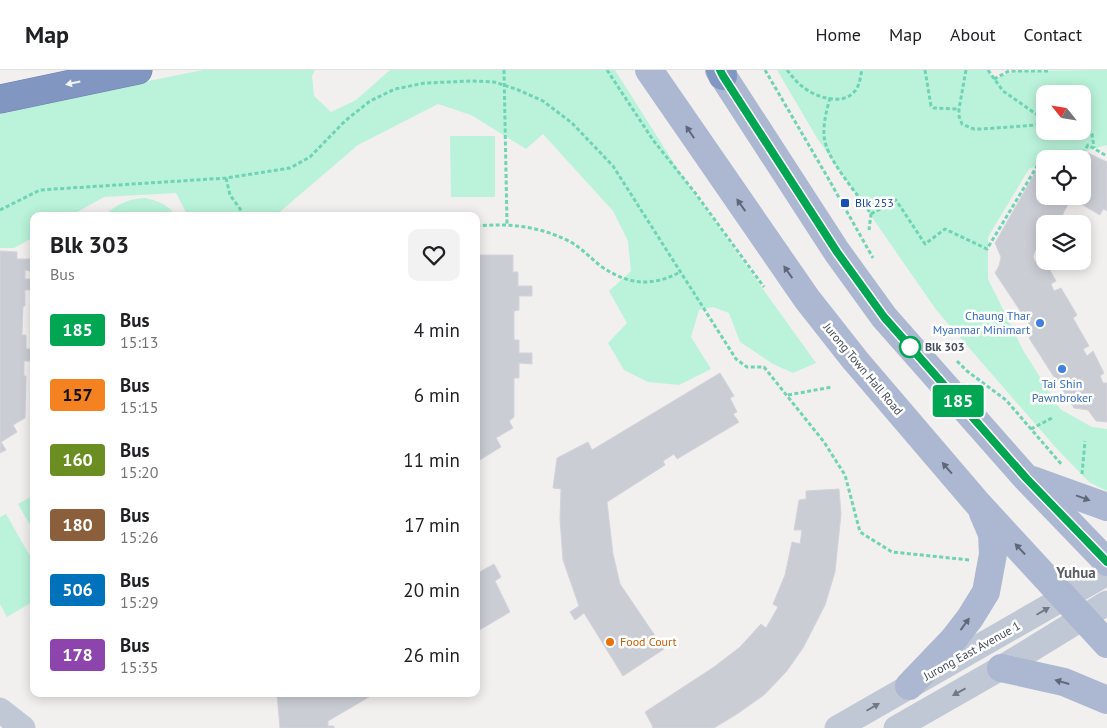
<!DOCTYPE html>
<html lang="en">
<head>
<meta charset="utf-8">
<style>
  :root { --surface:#fff; --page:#f2f2f2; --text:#202124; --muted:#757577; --line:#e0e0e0 }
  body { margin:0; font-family:"PT Sans",sans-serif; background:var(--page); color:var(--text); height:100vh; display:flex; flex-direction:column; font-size:19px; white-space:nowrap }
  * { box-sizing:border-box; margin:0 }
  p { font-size:16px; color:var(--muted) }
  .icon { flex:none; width:28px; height:28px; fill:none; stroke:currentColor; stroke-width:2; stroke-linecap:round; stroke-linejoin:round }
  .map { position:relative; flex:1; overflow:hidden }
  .panel { position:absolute; left:30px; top:142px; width:450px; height:485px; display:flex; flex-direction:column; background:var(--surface); border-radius:10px; box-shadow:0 2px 12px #0003 }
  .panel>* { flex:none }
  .badge { padding:0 10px; border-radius:4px; font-size:18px; line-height:32px }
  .needle { width:32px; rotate:300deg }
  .tools { position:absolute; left:1036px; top:15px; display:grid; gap:10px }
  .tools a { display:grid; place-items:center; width:55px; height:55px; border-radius:10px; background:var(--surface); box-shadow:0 2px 12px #0003; font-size:25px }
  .map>.badge { position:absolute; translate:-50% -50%; box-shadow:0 0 0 2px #fff }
  .round { display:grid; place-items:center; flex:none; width:52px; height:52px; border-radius:10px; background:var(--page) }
  .overview { display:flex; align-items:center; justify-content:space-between; height:85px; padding:0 20px }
  h1 { font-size:24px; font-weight:800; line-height:38px }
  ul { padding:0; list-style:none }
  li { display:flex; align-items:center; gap:15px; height:65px; padding:0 20px }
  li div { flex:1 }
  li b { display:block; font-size:19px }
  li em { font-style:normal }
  li .badge { min-width:55px; font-weight:700; text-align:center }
  header { display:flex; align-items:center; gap:30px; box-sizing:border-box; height:70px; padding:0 25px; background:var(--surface); border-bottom:1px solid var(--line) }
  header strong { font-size:24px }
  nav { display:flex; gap:28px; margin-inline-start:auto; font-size:18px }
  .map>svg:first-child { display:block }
  .green { fill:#baf3da; fill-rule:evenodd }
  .building { fill:#cbcdd5; stroke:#d3d3db }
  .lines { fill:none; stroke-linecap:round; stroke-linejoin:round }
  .highway-casing { stroke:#6d81ae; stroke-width:29 }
  .path { stroke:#6ed4b5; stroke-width:3; stroke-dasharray:4 2.5; stroke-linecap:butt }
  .minor { stroke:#c1c8d5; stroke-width:25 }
  .major { stroke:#acb8d1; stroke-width:28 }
  .highway { stroke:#8296c2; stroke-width:28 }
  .oneway { fill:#f2f4f9 }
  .oneway2 { fill:#5f687b }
  .oneway3 { fill:#707988 }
  .line-casing { stroke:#fff; stroke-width:11 }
  .line { stroke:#00a651; stroke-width:8 }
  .transit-dot { fill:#1a4fb4; stroke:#fff; stroke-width:2 }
  .shop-dot { fill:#3f7fe0; stroke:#fff; stroke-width:2 }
  .stop-dot { fill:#fff; stroke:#00a651; stroke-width:2.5 }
  .food-dot { fill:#e8710a; stroke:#fff; stroke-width:2 }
  .labels { text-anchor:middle; stroke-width:5; stroke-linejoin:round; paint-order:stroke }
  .transit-label { font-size:12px; fill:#164399; stroke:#fff; text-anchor:start }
  .shop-label { font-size:12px; fill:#366cbe; stroke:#fff; text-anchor:end }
  .stop-label { font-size:12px; font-weight:bold; fill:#454e5e; stroke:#fff; text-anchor:start }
  .street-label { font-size:12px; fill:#454e5e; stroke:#fff }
  .food-label { font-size:12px; fill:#c56008; stroke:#fff; text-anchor:start }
  .quarter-label { font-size:15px; font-weight:bold; fill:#5b5e65; stroke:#fff }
</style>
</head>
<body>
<header>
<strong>Map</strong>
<nav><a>Home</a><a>Map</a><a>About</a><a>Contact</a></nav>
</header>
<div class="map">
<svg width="1107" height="658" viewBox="0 0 1107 658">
  <rect width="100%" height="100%" fill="#f2efef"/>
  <g class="green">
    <polygon points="203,0 315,0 312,6 314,26 331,42 356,30 390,0 615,0 684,109 816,293 793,303 773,294 740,272 729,243 713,237 699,240 691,267 711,299 679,315 648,312 624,300 608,273 627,253 609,221 631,201 628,171 613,141 543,64 526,79 471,45 438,34 358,75 275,146 188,146 176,123 104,127 70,146 34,146 34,167 14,178 0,178 0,41"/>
    <path d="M777 0H988L994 9 1015 1 1107 0V75L1058 89H1045V92L1029 99 988 167V209L1023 280 1060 339 1092 357 1107 359V421L1089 412 1057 379 937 241 817 68ZM1045 24H1082V61H1045Z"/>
    <polygon points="450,66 495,66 495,127 451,127"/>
    <path d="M145 128C158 131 169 135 176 146H104C117 134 127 129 145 128Z"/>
    <polygon points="34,425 34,462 18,434"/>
    <polygon points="6,444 34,493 34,531 7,547 0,534 0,447"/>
  </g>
  <g class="building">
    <polygon points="1088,83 1107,92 1107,141 1103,139 1100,145 1076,131 1079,126 1082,126 1082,90"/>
    <polygon points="1036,101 1045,107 1045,126 1069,126 1066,131 1069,132 1058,154 1052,151 1051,154 1045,154 1045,177 1041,183 1035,180 1033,187 1035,192 1043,188 1056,211 1051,214 1054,221 1061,218 1077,245 1073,248 1089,276 1083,279 1087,286 1093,281 1104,303 1100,306 1103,313 1107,313 1107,352 1096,351 1088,340 1074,338 1029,268 1033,260 995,203 999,196 1001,187 995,173"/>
    <polygon points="0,181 17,182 17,189 30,189 30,201 25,200 25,209 34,209 34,220 25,220 25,236 23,236 22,265 26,265 26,279 34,279 34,291 24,291 24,306 26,306 25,348 13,355 17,362 1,372 6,380 0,383"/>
    <polygon points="476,185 513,185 513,202 518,202 518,216 532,216 532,226 519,226 519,240 514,241 514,270 519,270 519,283 532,283 532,294 519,293 519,308 514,308 514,347 509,351 513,358 496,368 501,377 478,391 476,387"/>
    <polygon points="720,303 734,326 730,328 737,342 733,344 739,352 677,389 674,384 663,391 665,395 607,432 613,484 620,514 664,579 623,606 584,543 575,550 570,542 579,536 563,490 560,449 561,419 553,418 557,388 588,372 592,380"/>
    <polygon points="839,419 841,444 835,502 825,535 803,578 786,602 764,625 737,644 714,658 652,658 653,657 645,642 714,597 740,577 761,554 766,558 778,537 773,534 785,505 792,472 800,474 802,460 794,460 799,430 806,429 806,421"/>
    <polygon points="494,494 501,507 495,511 510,542 476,562 476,504"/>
    <polygon points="277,624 374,624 328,651 328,656 334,656 334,658 280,658"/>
  </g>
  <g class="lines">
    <defs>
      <g id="highway">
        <polyline points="720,0 723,6"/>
        <polyline points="0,29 138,0"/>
      </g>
    </defs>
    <use href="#highway" class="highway-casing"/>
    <g class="path">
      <polyline points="504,0 507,154"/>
      <polyline points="607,0 653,70 696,124 764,217"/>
      <polyline points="765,0 828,108 873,188"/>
      <path d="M787 0C792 6 797 13 803 17 815 27 842 36 854 22 860 16 860 7 862 0"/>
      <polyline points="925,0 931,36 934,38 959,39"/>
      <polyline points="966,0 959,39 959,46 962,54 974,59 982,59 1036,55 1040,52 1045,54"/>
      <polyline points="988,0 1003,21 1039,46 1040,52"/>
      <polyline points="994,9 1009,1 1049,1"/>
      <path d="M830 28C826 42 821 61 826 75 832 95 859 126 871 144L869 160"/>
      <polyline points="1082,56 1088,58 1092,64 1094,78"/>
      <polyline points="1079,89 1088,75 1107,86"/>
      <polyline points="226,108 230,125 245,146"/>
      <polyline points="0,140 40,120 226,108 290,98 310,87 345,51 370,31 395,19 425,13 472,11 494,12 516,19 543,31 572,53 613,96 736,289 747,297 764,297 824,372 845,405 860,462 892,482 970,490"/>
      <polyline points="871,144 896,130 925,174 945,159 987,179 1045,83 1058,89"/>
      <path d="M476 156C511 153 537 156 569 171 582 178 590 188 602 197 629 215 652 217 680 202"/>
      <polyline points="957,291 967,301 1006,330 1062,395"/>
      <polyline points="788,325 832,317"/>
      <polyline points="1031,359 1052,348"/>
      <polyline points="1082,404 1085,371"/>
    </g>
    <g class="minor">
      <polyline points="0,640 23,658"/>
      <polyline points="837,658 1107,503"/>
      <polyline points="896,658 1001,598 1107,533"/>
    </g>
    <g class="major">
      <polyline points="649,0 807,229 855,290 979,435 1107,574"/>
      <polyline points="719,0 837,182 884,247 1026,408 1107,492"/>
      <polyline points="1032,410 1107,437"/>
      <polyline points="1001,598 1064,612 1107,630"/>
      <polyline points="909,616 953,570 970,548 986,522 993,484 992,464 983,443"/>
    </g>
    <use href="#highway" class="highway"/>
  </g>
  <defs><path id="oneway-solid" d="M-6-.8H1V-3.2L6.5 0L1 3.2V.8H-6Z" transform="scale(1.25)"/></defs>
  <use class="oneway" href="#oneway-solid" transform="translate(73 13) rotate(168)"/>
  <g class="oneway2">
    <use href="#oneway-solid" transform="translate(690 62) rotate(-124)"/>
    <use href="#oneway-solid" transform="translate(741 135) rotate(-125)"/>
    <use href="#oneway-solid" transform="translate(788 202) rotate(-125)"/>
    <use href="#oneway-solid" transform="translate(947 398) rotate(-131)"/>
    <use href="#oneway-solid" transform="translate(1083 428) rotate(20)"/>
    <use href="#oneway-solid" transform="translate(1020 479) rotate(-133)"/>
    <use href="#oneway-solid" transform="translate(965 554) rotate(-54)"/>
    <use href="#oneway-solid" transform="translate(1062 612) rotate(-164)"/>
  </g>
  <g class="oneway3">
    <use href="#oneway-solid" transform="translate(1043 541) rotate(-30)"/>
    <use href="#oneway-solid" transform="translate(959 622) rotate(151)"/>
    <use href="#oneway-solid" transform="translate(873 637) rotate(-30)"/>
  </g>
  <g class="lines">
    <defs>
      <polyline id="line" points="720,0 723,6 837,182 884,247 1026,408 1107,492"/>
    </defs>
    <use href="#line" class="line-casing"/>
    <use href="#line" class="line"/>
  </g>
  <rect class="transit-dot" x="840" y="128" width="10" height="10" rx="2.5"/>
  <g class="shop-dot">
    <circle cx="1040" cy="253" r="5"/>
    <circle cx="1062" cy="299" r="5"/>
  </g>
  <circle class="stop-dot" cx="910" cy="277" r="10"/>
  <circle class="food-dot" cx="610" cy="572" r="5"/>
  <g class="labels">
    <g class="transit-label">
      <text x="855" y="137">Blk 253</text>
    </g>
    <g class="shop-label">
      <text x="1030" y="250">Chaung Thar<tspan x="1030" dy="14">Myanmar Minimart</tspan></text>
      <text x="1062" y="318" text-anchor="middle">Tai Shin<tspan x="1062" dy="14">Pawnbroker</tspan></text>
    </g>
    <g class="stop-label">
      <text x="925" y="281">Blk 303</text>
    </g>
    <g class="street-label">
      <text transform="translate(863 299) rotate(50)" y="4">Jurong Town Hall Road</text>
      <text transform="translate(972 581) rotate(-29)" y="4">Jurong East Avenue 1</text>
    </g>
    <g class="food-label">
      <text x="620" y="576">Food Court</text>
    </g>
    <g class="quarter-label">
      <text x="1076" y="508">Yuhua</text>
    </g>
  </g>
</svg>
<div class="tools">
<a><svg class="needle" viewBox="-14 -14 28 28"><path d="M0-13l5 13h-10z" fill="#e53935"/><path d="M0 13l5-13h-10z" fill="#757577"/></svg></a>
<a><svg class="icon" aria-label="locate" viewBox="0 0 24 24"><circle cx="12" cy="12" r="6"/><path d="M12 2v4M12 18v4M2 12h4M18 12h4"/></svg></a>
<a><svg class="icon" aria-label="layers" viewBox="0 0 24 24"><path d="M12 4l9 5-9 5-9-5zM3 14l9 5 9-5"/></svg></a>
</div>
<b class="badge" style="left:958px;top:331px;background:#00a651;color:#fff">185</b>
<section class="panel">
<div class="overview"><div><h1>Blk 303</h1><p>Bus</p></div><a class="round"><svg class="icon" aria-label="heart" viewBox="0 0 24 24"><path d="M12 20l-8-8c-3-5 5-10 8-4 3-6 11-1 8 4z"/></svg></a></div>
<ul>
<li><span class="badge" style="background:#00a651;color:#fff">185</span><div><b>Bus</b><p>15:13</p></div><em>4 min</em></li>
<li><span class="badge" style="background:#f58220;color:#111">157</span><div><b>Bus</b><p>15:15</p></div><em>6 min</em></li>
<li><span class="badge" style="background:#6b8e23;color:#fff">160</span><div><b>Bus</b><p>15:20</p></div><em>11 min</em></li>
<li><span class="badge" style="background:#8b5e3c;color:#fff">180</span><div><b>Bus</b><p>15:26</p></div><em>17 min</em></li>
<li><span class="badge" style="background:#0072bc;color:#fff">506</span><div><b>Bus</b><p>15:29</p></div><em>20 min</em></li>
<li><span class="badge" style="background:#8e44ad;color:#fff">178</span><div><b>Bus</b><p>15:35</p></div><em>26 min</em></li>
</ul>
</section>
</div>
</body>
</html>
